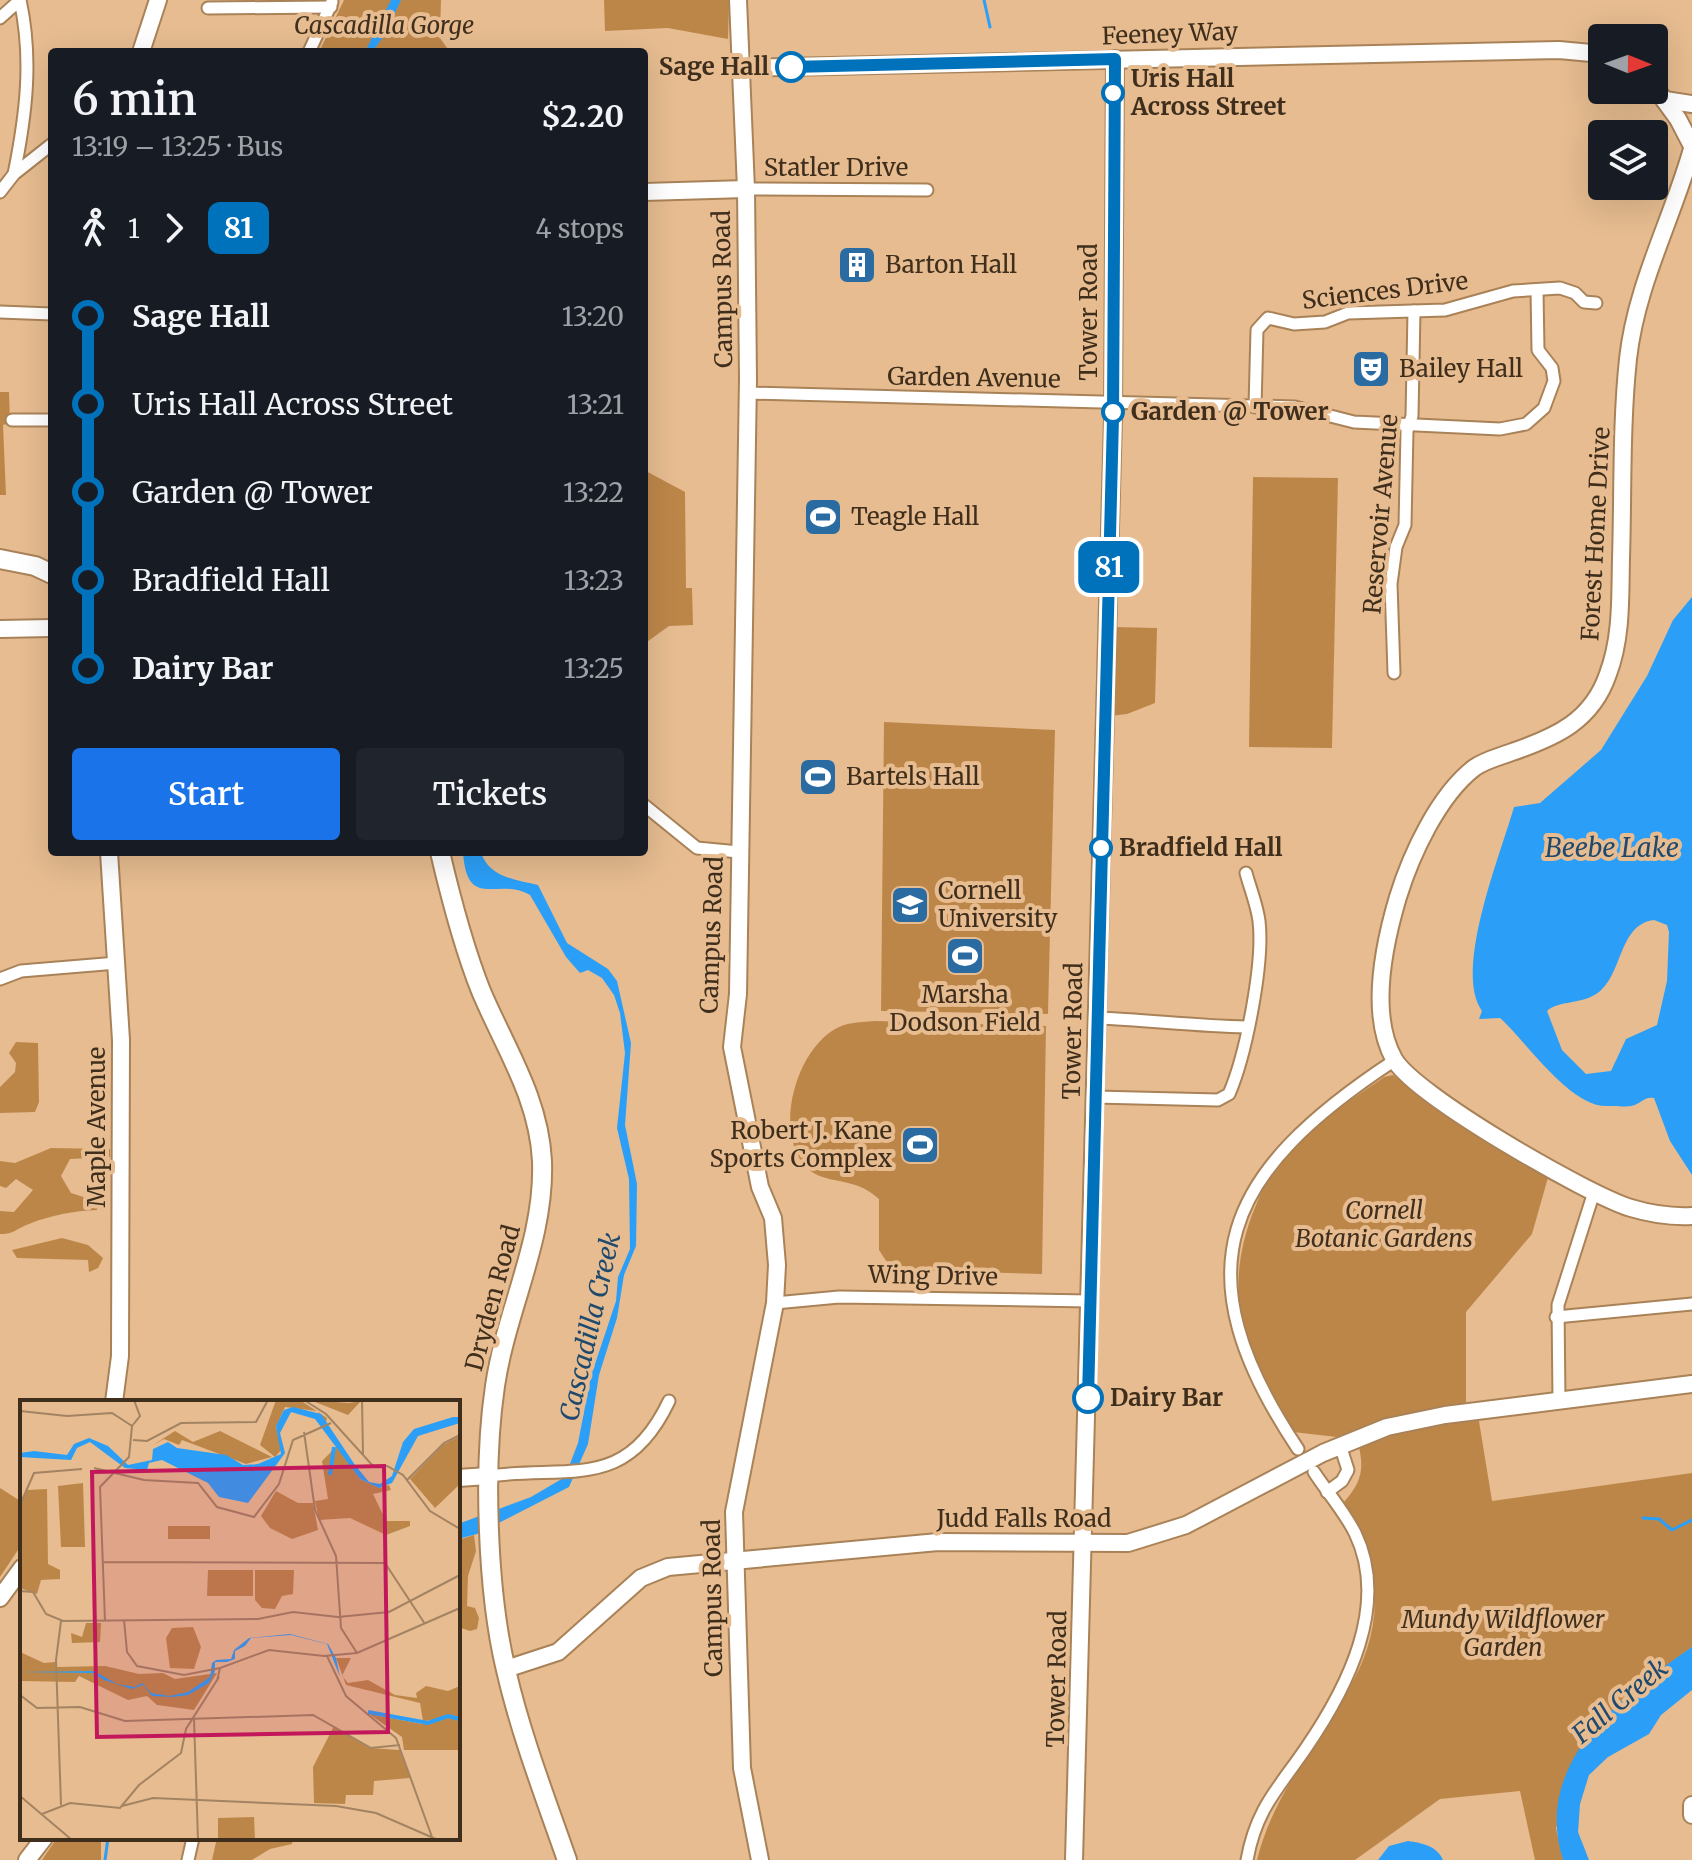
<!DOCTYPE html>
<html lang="en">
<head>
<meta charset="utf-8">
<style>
  :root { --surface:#171b24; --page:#20242c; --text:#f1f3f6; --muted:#9ea1a6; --accent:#1a73e8 }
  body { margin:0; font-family:Merriweather,serif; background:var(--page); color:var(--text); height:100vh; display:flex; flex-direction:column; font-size:30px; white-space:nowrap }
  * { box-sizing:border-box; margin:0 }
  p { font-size:26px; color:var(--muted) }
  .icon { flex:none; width:44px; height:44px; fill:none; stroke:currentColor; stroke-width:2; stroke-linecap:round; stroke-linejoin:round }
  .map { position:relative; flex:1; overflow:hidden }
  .sheet { position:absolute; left:48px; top:48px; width:600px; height:808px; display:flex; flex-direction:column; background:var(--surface); border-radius:8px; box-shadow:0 8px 32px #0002 }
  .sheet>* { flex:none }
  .badge { padding:0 16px; border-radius:12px; font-size:28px; line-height:52px }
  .needle { width:52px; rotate:91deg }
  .buttons { position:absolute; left:1588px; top:24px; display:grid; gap:16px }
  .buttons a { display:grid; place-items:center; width:80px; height:80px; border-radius:8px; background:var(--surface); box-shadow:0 8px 32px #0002; font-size:40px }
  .map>.badge { position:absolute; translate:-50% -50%; box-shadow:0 0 0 4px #fff }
  .legs { display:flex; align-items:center; gap:12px; height:88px; padding:0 24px; font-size:26px }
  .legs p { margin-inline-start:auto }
  .head { display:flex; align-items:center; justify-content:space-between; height:136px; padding:0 24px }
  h1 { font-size:44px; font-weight:600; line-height:60px }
  .button { display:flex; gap:16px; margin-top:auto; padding:16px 24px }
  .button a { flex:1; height:92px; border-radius:8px; background:var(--accent); color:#fff; font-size:32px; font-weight:600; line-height:92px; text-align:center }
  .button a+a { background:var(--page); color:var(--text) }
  ul { padding:0 24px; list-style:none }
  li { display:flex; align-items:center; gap:28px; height:88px; font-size:30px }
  li i { display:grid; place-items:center; width:12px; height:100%; margin:0 10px; background:currentColor }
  li i::after { content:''; width:20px; height:20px; margin:-10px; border:6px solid; border-radius:50%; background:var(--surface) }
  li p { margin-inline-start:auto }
  li:first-child i { background:linear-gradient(#0000 50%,currentColor 0) }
  li:last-child i { background:linear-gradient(currentColor 50%,#0000 0) }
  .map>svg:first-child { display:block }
  .green { fill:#bd8649 }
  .water { fill:#2b9ff7; fill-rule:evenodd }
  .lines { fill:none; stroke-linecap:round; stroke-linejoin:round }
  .stream { stroke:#2b9ff7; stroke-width:3 }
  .street-casing { stroke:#a98258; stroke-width:15 }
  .secondary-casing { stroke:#a98258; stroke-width:20 }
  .primary-casing { stroke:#a98258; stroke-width:22 }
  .street { stroke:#fff; stroke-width:11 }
  .secondary { stroke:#fff; stroke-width:16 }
  .primary { stroke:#fff; stroke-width:18 }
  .line-1-casing { stroke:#fff; stroke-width:18 }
  .line-1 { stroke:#0072bc; stroke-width:12 }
  .stop-1-dot { fill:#fff; stroke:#0072bc; stroke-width:4 }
  .labels { text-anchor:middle; stroke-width:8; stroke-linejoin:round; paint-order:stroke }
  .park-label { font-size:24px; font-style:italic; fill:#402f1d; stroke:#e6bc90 }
  .street-label { font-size:24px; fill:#3f2e1c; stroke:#e6bc90 }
  .stop-label { font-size:24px; font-weight:bold; fill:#3f2e1c; stroke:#e6bc90; text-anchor:start }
  .poi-label { font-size:24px; fill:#3f2e1c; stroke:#e6bc90; text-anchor:start }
  .water-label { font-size:26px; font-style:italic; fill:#1f4a6e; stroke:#e6bc90 }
  .inset-river { fill:none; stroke:#2b9ff7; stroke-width:4 }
  .inset-road { fill:none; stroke:#a38362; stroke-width:2 }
  .view { fill:#c2185b; fill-opacity:0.15; stroke:#c2185b; stroke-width:4 }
  .inset-edge { fill:none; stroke:#3f2e1c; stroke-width:4 }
</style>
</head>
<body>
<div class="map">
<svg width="1692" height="1860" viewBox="0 0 1692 1860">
  <rect width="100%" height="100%" fill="#e6bc90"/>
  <g class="green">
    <polygon points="344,0 441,0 440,38 450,52 319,52"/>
    <polygon points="604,0 729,0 728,39 668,28 605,31"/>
    <polygon points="0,392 9,392 10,423 3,425 6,495 0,495"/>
    <polygon points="644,470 685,492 686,588 692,588 693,625 669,626 644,644"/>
    <polygon points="1253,477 1338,478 1332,748 1249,747"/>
    <polygon points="1113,627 1157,628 1155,703 1127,714 1110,716"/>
    <polygon points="884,722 1055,730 1048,1014 881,1011"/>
    <path d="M876 1021 1046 1026 1042 1274 892 1270 879 1250V1199C853 1175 826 1186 807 1168 772 1133 796 1047 839 1027 850 1022 864 1022 876 1021Z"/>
    <polygon points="16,1042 38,1043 39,1102 35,1112 0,1113 0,1087 15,1072 16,1063 9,1053"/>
    <path d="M1393 1075 1549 1174 1532 1234 1466 1312V1404L1368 1425 1337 1437 1293 1432C1247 1360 1221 1299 1252 1215 1259 1198 1266 1180 1276 1166 1304 1129 1347 1103 1384 1077Z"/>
    <path d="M51 1148 110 1149V1157L70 1159 61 1176 71 1193 99 1202 97 1210C74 1211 51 1215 29 1224 17 1228 13 1235 0 1234V1211L14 1212 33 1190 16 1179 6 1188 0 1186V1161L15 1163Z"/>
    <polygon points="62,1238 88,1245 103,1258 98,1268 89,1272 88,1260 17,1258 12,1250"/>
    <path d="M1478 1415 1492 1501 1692 1473V1647L1614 1706 1556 1828 1563 1860H1535L1520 1791 1440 1799 1355 1860H1257C1290 1725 1439 1661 1343 1503 1361 1483 1365 1470 1358 1443L1409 1428Z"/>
    <polygon points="0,1488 22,1502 22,1544 0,1577"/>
    <polygon points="474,1535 476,1551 468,1576 467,1606 475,1608 479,1618 477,1629 470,1631 458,1627 458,1540"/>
    <polygon points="57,1838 101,1838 101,1860 42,1860"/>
    <polygon points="217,1838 293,1838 292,1844 270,1849 252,1860 212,1860"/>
  </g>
  <g class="water">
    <polygon points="391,0 401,0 386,33 372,52 365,52"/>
    <path d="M1692 597V1175L1670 1141 1654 1098C1644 1096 1641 1104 1631 1106 1625 1107 1612 1106 1609 1106 1571 1109 1526 1041 1500 1018L1479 1019 1482 1011C1453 971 1500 856 1514 807L1540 803 1601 750 1647 676 1673 620ZM1654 920 1667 925 1669 932 1667 981 1657 1025 1626 1039 1611 1071 1586 1074 1562 1050 1547 1011C1559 1000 1582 1005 1599 992 1623 973 1619 924 1654 920Z"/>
    <path d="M463 852H481C488 877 516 880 538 885L567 943 608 969 617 981 631 1043 625 1125 637 1184 636 1246 624 1275 617 1318 599 1375 588 1444 569 1487 477 1534 458 1539V1524L531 1497 565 1477 578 1443 591 1376 616 1301 618 1277 630 1249 629 1179 617 1128 625 1053 620 1013 614 995 602 978 588 970 580 973 566 957 530 895C498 876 467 912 463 852Z"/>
    <path d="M1692 1647V1690L1661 1715 1649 1734 1608 1757 1589 1775 1580 1804 1578 1832 1589 1860H1563C1532 1762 1621 1696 1692 1647Z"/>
    <path d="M1408 1841C1422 1843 1437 1846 1443 1860H1378L1389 1846Z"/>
  </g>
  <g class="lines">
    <g class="stream">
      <polyline points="984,0 990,27"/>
      <polyline points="1643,1518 1659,1519 1672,1530 1692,1520"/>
      <polyline points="105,1860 108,1838"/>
    </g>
    <defs>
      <g id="street">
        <polyline points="208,8 331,7"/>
        <path d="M0 18 20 0C33 59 26 115 14 174"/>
        <polyline points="309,52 332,2"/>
        <polyline points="746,189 927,190"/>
        <polyline points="0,192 14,174 52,144"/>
        <polyline points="0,312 52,314"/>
        <polyline points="748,393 1295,407 1354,422 1500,429 1526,424 1544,408 1554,381 1552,368 1538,350 1537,290"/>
        <polyline points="1255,407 1257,330 1268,318 1294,324 1325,322 1348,313 1445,310 1513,291 1560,288 1575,293 1584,302 1596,303"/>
        <polyline points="12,420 52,420"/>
        <polyline points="1394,673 1391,584 1396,547 1405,525 1407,431 1412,416 1414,311"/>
        <polyline points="644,805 697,848 739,852"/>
        <polyline points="0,979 21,971 117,963"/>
        <path d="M1097 1018C1148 1020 1195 1026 1246 1027"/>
        <path d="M1095 1097 1218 1100 1229 1094C1246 1055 1264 963 1259 921 1257 905 1250 888 1246 873"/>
        <polyline points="775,1303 839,1297 1090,1301"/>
        <polyline points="1556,1317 1692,1304"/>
        <polyline points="1559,1401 1558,1305 1594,1192"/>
        <path d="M1298 1449C1178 1269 1223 1173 1395 1060"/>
        <path d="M488 1476C570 1465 626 1492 669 1401"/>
        <polyline points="1327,1492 1342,1481 1348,1470 1340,1445"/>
        <polyline points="188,1860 193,1838"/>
        <path d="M1247 1860C1256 1809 1278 1789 1306 1748 1347 1688 1390 1605 1355 1533 1344 1511 1327 1492 1314 1472"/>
      </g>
      <g id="secondary">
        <polyline points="738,0 746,189 748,379 738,994 732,1047 760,1187 773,1218 777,1265 775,1303 734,1512 742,1768 760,1860"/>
        <polyline points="141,52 158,0"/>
        <polyline points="739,68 1559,50 1602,54"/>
        <polyline points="1654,86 1678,119 1692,146"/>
        <polyline points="1665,100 1692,104"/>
        <path d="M1692 149C1672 220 1636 285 1628 359 1621 425 1623 493 1621 559 1620 597 1622 637 1608 674 1592 721 1556 737 1512 752 1499 757 1485 760 1474 768 1438 796 1411 855 1398 897 1384 944 1369 1014 1394 1059 1414 1095 1588 1195 1631 1208 1651 1214 1672 1217 1692 1216"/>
        <polyline points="644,192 746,189"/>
        <polyline points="0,629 52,628"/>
        <polyline points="109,852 121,1040 120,1356 114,1402"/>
        <polyline points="458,1478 488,1476"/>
        <polyline points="0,1598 22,1568"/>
        <polyline points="506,1669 558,1652 641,1578 668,1567 938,1542 1128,1543 1186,1525 1323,1453 1387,1427 1445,1415 1692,1384"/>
        <polyline points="1692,1805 1692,1815"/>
        <polyline points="27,1860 44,1838"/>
        <polyline points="1074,1860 1113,418 1115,59"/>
      </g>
      <g id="primary">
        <polyline points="0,559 35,566 52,574"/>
        <path d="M440 852C451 899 463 946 481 991 505 1048 539 1098 542 1161 545 1240 506 1310 495 1386 483 1466 487 1591 506 1670 521 1735 545 1797 567 1860"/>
      </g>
    </defs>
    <use href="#street" class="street-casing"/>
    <use href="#secondary" class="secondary-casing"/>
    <use href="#primary" class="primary-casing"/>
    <use href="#street" class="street"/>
    <use href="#secondary" class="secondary"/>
    <use href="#primary" class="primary"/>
  </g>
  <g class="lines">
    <defs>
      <polyline id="line-1" points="791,67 1115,59 1113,418 1088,1398"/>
    </defs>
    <use href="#line-1" class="line-1-casing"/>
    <use href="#line-1" class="line-1"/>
  </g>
  <defs>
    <symbol id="building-square" viewBox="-11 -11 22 22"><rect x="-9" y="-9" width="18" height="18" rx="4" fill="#2a6ba1" stroke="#e6bc90"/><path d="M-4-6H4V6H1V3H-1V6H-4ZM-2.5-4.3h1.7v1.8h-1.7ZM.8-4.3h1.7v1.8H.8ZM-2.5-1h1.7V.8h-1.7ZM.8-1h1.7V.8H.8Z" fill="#fff"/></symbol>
    <symbol id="theatre-square" viewBox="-11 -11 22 22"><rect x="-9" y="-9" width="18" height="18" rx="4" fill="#2a6ba1" stroke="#e6bc90"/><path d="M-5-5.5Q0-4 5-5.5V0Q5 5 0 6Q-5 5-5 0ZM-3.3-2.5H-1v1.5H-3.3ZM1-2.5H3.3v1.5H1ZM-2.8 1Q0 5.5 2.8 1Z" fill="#fff"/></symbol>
    <symbol id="stadium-square" viewBox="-11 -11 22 22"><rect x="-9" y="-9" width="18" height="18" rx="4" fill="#2a6ba1" stroke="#e6bc90"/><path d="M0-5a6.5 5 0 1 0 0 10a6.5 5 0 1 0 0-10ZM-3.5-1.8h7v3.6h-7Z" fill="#fff"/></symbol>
    <symbol id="university-square" viewBox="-11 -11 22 22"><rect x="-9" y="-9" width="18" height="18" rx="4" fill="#2a6ba1" stroke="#e6bc90"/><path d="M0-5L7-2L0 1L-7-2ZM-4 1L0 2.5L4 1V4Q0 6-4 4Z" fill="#fff"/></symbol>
  </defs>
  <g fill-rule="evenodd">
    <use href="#building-square" x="835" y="243" width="44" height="44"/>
    <use href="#theatre-square" x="1349" y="347" width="44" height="44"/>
    <use href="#stadium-square" x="801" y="495" width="44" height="44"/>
    <use href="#stadium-square" x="796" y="755" width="44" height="44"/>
    <use href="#university-square" x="888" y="883" width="44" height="44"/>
    <use href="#stadium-square" x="943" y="934" width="44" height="44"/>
    <use href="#stadium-square" x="898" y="1123" width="44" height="44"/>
  </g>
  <g class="stop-1-dot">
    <circle cx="791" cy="67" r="14"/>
    <circle cx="1113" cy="93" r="10"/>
    <circle cx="1113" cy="412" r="10"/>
    <circle cx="1101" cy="848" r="10"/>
    <circle cx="1088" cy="1398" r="14"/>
  </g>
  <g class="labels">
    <g class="park-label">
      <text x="384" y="34">Cascadilla Gorge</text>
      <text x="1384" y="1219">Cornell<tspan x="1384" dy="28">Botanic Gardens</tspan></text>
      <text x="1503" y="1628">Mundy Wildflower<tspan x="1503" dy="28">Garden</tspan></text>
    </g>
    <g class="street-label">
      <text transform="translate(1170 34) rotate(-2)" y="8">Feeney Way</text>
      <text x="836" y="176">Statler Drive</text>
      <text transform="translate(723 289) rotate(-91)" y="8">Campus Road</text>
      <text transform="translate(1385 291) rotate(-7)" y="8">Sciences Drive</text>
      <text transform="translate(1089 312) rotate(-90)" y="8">Tower Road</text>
      <text transform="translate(974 378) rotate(1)" y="8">Garden Avenue</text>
      <text transform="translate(1381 514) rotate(-85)" y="8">Reservoir Avenue</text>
      <text transform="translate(1596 534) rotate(-87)" y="8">Forest Home Drive</text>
      <text transform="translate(712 935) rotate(-88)" y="8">Campus Road</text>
      <text transform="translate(1073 1031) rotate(-89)" y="8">Tower Road</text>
      <text transform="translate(97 1127) rotate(-90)" y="8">Maple Avenue</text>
      <text transform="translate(933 1276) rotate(1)" y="8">Wing Drive</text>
      <text transform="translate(493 1298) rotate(-75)" y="8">Dryden Road</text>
      <text x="1024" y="1527">Judd Falls Road</text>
      <text transform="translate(713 1598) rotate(-91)" y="8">Campus Road</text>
      <text transform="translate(1057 1679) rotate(-89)" y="8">Tower Road</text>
    </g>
    <g class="stop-label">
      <text x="769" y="75" text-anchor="end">Sage Hall</text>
      <text x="1131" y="87">Uris Hall<tspan x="1131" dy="28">Across Street</tspan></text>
      <text x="1131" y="420">Garden @ Tower</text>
      <text x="1119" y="856">Bradfield Hall</text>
      <text x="1110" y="1406">Dairy Bar</text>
    </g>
    <g class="poi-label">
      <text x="885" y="273">Barton Hall</text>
      <text x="1399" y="377">Bailey Hall</text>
      <text x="851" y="525">Teagle Hall</text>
      <text x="846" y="785">Bartels Hall</text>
      <text x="938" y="899">Cornell<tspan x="938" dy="28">University</tspan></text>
      <text x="965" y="1003" text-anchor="middle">Marsha<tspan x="965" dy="28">Dodson Field</tspan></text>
      <text x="892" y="1139" text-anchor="end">Robert J. Kane<tspan x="892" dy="28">Sports Complex</tspan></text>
    </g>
    <g class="water-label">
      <text x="1612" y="857">Beebe Lake</text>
      <text transform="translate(590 1327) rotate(-77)" y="9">Cascadilla Creek</text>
      <text transform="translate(1620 1701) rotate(-40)" y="9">Fall Creek</text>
    </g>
  </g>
  <g transform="translate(20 1400)">
    <rect width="440" height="440" fill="#e6bc90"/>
    <path d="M256 0 283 2 307 18 306 23 297 11 265 7 256 27 262 49 255 57 240 45ZM290 0 329 3 341 1 328 15ZM155 31 173 42 200 31 252 57 226 64 162 40 159 45 144 39 133 45ZM440 36V84L415 108 390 79 423 45ZM317 46 340 79 359 88 369 85 371 90 353 94 366 121H390V126L366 135 330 118 299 120 295 101 308 99 302 61ZM63 83 65 147H41L38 86ZM27 89 28 164 40 170V179L21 180 17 194 0 188V106L7 90ZM256 91 278 103H293L298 130 272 139 250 128 241 116ZM148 126H190V139H148ZM188 170H233V196H187ZM235 170H274L273 194 262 196 255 209 242 208 235 200ZM66 223H81L80 242 52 243 51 233 62 237ZM173 227 181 247 174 269 150 268 146 238 152 228ZM0 252 24 263 35 262 36 267 85 266 119 274 143 273 155 279 197 273 174 310 137 305 127 296 108 300 59 276 55 282 0 281ZM316 258H331L322 276 328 283 348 280 375 295 397 298 396 293 406 286 428 291 440 286V318L403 321 400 303 326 285ZM349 314 402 324 427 317 440 320V362L439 350H384L382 337ZM314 326 349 348 380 350 390 378 354 381 353 395H326L325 404 294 403 293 367ZM234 417 235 440H198V418Z" fill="#bd8649"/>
    <path d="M273 7 301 14 335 65 349 82 360 84 372 76 383 42 394 29 433 17H440V23L398 36 372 83 359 88 340 79 295 19 271 12 260 33 265 53 228 103 199 97 188 83 142 60 129 63 127 70 105 68 70 42 57 48 51 60 0 57V53L14 51 47 55 54 44 69 38 88 46 108 65 132 60 133 49 148 42 157 48 206 55 223 65 238 64 261 54 256 26 264 10ZM270 234 308 244 316 258 320 277 307 244 271 235 231 238 225 246 215 251V259L207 262H195V271L189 283 168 295 153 297 132 296 123 285 112 289 84 280 72 273 0 272 74 271 97 284 115 287 122 283 131 293 150 296 168 292 190 277 192 263 196 260 211 259 214 250 229 238Z" fill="#2b9ff7"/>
    <path class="inset-river" d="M310 75 314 47M348 312 408 323 428 316 440 319"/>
    <path class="inset-road" d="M284 0 306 14 353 66H367L383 75 410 111 440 129M342 0 343 54M0 11 47 16 92 13 112 26 109 57 80 87 85 221M112 26 120 16 114 0M284 32 295 110 316 156 321 228 337 253M113 40 127 41 161 23 236 22 248 0M74 68 124 80 178 83 197 107 234 117 259 84 273 40 311 23M387 80 424 43 440 35M0 105 14 73 62 69M83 162 365 163 405 224M0 191 13 192 26 214 43 221 238 219 273 212 318 217 369 212 440 175M104 220 107 252 117 266 164 275 200 268M41 221 36 260 41 405M307 256 326 296 376 338 412 437M197 281 200 268 249 250 304 256 337 253 440 208M0 295 17 308 60 307 105 321 293 315 351 348 380 345M174 319 178 440M0 396 52 440M102 406 133 398 316 406 356 413 418 440M22 414 50 403 100 408 119 385 161 353 166 329 199 277"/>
    <path class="view" d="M364 66 368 332 77 337 72 72Z"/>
    <rect width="440" height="440" class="inset-edge"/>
  </g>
</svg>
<div class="buttons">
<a><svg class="needle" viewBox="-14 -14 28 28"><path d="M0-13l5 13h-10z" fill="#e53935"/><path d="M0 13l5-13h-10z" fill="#9ea1a6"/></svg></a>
<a><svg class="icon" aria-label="layers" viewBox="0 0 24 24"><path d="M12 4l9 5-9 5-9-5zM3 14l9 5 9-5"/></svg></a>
</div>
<b class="badge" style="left:1109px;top:567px;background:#0072bc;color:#fff">81</b>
<section class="sheet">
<div class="head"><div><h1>6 min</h1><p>13:19 – 13:25 · Bus</p></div><b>$2.20</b></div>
<div class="legs"><svg class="icon" aria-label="walk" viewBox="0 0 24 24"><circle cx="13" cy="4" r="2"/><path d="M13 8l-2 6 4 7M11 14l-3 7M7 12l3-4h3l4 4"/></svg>1<svg class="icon" aria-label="forward" viewBox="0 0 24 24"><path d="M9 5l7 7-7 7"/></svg><b class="badge" style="background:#0072bc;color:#fff">81</b><p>4 stops</p></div>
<ul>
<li><i style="color:#0072bc"></i><b>Sage Hall</b><p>13:20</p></li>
<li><i style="color:#0072bc"></i><span>Uris Hall Across Street</span><p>13:21</p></li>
<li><i style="color:#0072bc"></i><span>Garden @ Tower</span><p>13:22</p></li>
<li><i style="color:#0072bc"></i><span>Bradfield Hall</span><p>13:23</p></li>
<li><i style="color:#0072bc"></i><b>Dairy Bar</b><p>13:25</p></li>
</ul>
<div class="button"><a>Start</a><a>Tickets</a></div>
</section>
</div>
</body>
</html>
